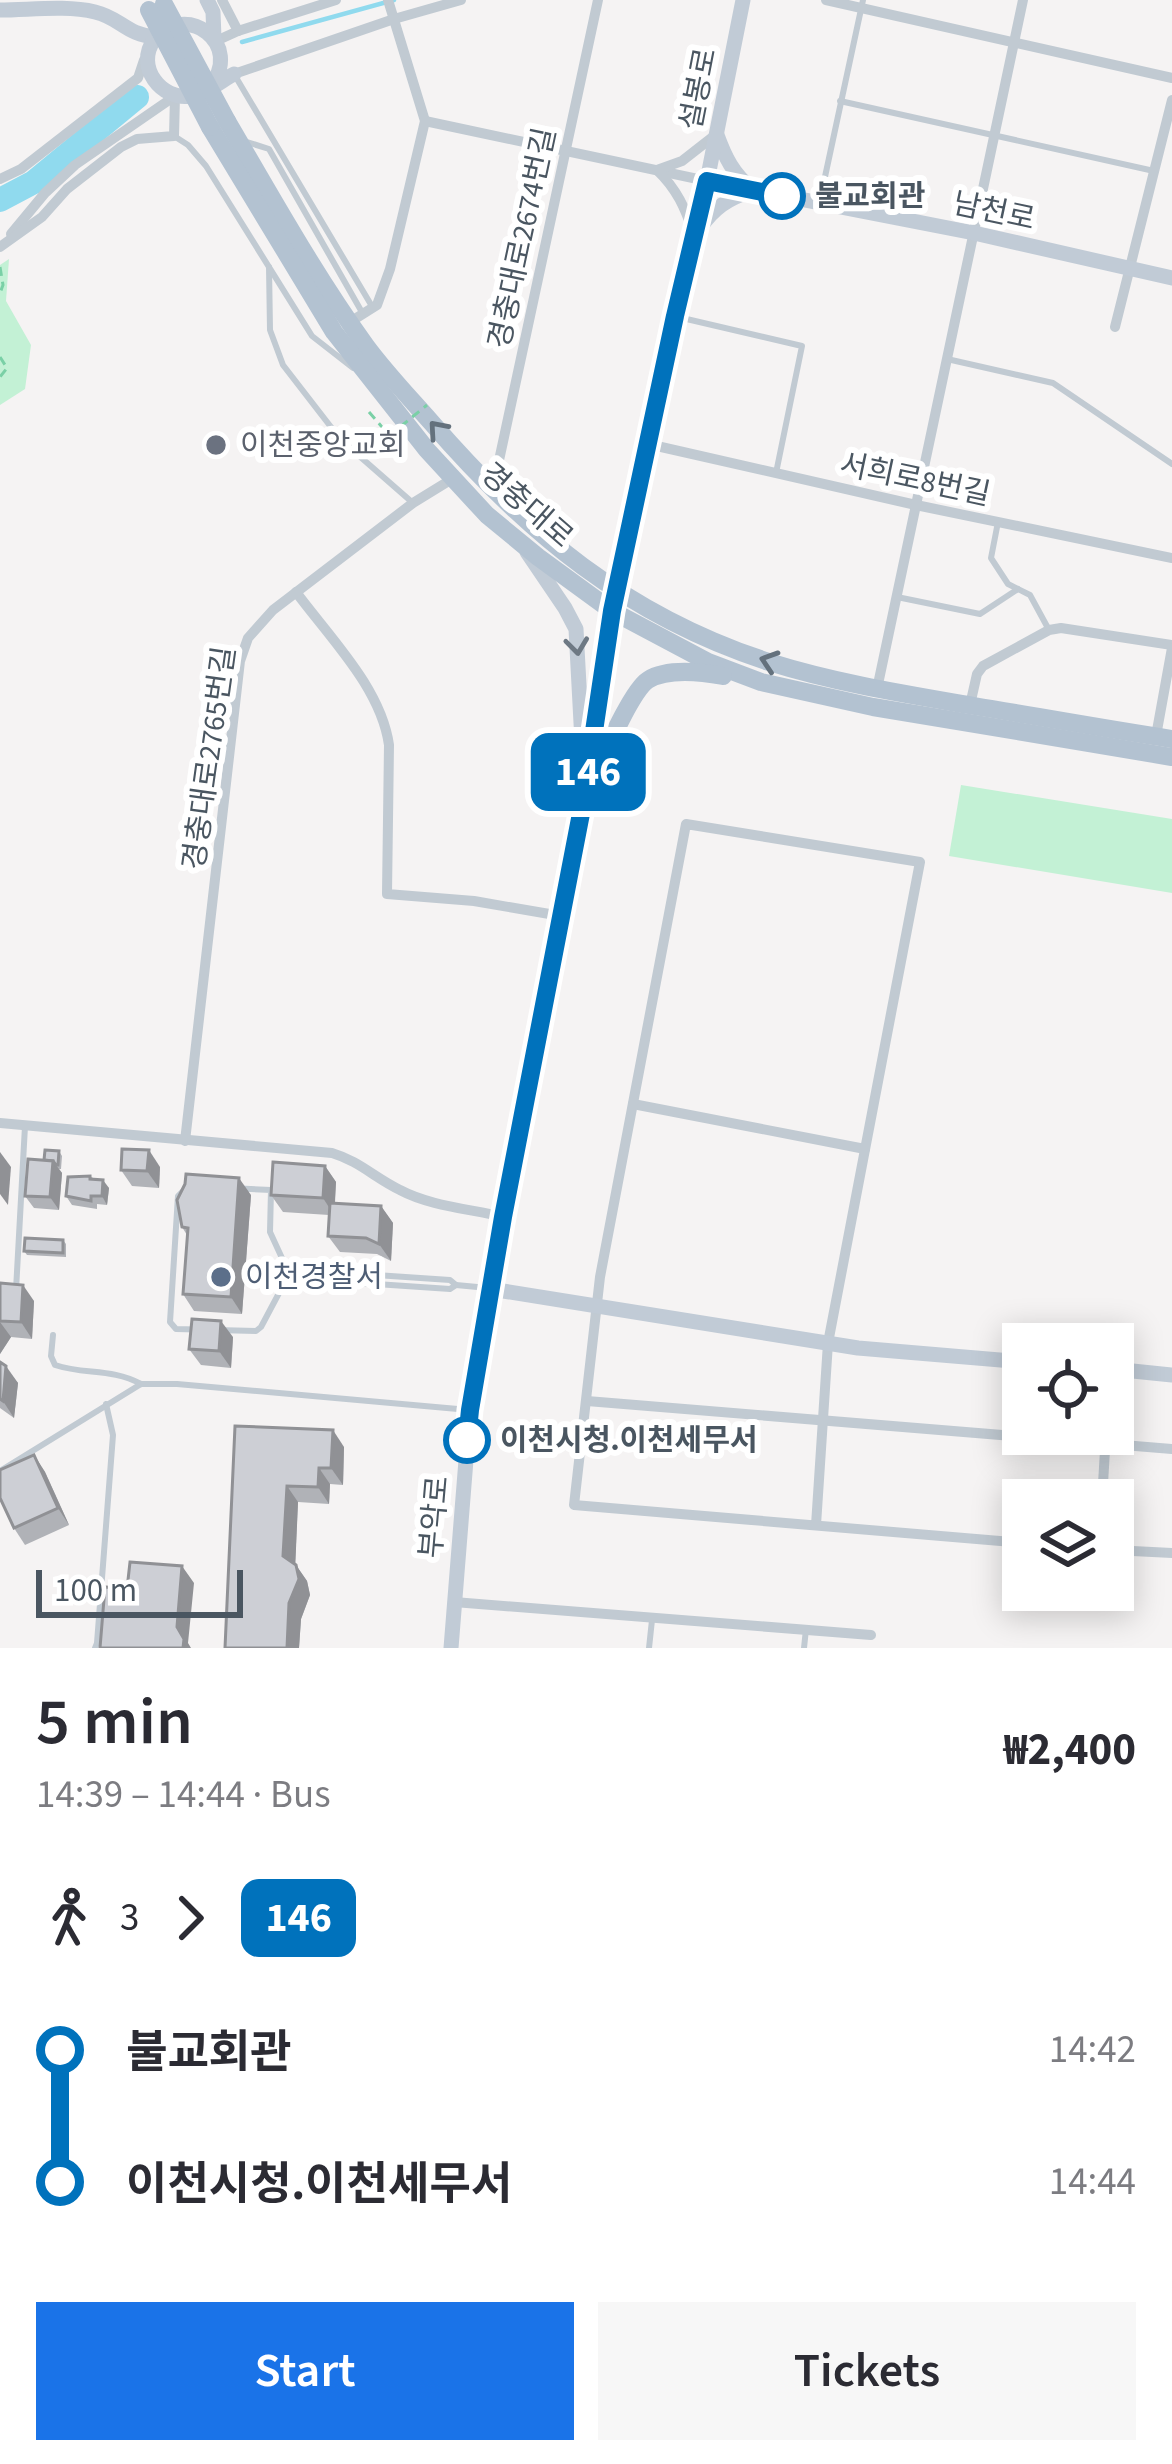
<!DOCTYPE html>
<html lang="en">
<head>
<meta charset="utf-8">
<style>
  :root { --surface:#fff; --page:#f7f7f7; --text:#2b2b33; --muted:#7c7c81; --accent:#1a73e8 }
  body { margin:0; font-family:"Source Sans 3","Noto Sans KR",sans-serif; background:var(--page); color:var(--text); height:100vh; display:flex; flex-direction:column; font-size:45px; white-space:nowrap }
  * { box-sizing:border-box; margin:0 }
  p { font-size:39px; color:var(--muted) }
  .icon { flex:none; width:66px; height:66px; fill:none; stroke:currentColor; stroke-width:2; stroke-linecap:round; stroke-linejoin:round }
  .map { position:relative; height:1648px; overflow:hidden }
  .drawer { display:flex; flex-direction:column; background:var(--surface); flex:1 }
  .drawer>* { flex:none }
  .badge { padding:0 24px; border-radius:18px; font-size:42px; line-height:78px }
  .tools { position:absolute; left:1002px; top:1323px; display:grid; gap:24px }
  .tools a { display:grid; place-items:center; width:132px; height:132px; border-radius:0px; background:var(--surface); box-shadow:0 6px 30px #0003; font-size:60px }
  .scale { position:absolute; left:36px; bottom:30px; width:207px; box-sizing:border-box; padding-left:12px; border:6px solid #4a5661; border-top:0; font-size:33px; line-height:42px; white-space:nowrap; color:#4a5661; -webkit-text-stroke:9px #fff; paint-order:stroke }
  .map>.badge { position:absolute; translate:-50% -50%; box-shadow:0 0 0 6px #fff }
  .legs { display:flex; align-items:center; gap:18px; height:132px; padding:0 36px; font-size:39px }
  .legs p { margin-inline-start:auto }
  .headline { display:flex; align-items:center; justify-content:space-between; height:204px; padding:0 36px }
  h1 { font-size:66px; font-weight:600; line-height:90px }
  .button { display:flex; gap:24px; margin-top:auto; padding:24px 36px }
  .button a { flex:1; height:138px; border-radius:0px; background:var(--accent); color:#fff; font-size:48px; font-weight:600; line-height:138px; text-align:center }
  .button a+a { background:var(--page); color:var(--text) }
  ul { padding:0 36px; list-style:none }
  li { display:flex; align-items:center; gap:42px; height:132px; font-size:45px }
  li i { display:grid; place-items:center; width:18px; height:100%; margin:0 15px; background:currentColor }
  li i::after { content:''; width:30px; height:30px; margin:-15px; border:9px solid; border-radius:50%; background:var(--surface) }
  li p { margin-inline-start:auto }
  li:first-child i { background:linear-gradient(#0000 50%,currentColor 0) }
  li:last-child i { background:linear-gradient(currentColor 50%,#0000 0) }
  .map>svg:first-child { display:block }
  .green { fill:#c3f1d5 }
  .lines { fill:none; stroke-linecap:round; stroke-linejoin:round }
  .stream { stroke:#90daee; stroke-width:4.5 }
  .river { stroke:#90daee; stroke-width:24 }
  .path { stroke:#7ad0a6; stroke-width:3; stroke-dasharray:9 6; stroke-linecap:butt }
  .lane { stroke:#c1cad2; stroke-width:6 }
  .street { stroke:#c1cad2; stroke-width:10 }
  .secondary { stroke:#c1cbd6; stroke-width:15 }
  .primary { stroke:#b3c2d1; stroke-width:18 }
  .path-bridge { stroke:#7ad0a6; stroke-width:3; stroke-dasharray:9 6; stroke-linecap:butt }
  .primary-bridge { stroke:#b3c2d1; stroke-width:18 }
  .wall { fill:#b0b2b7 }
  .shaded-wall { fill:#909195 }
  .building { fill:#cdcfd5; stroke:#909195; stroke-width:3 }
  .oneway { stroke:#64717d }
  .oneway2 { stroke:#6e7984 }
  .line-1-casing { stroke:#fff; stroke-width:27 }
  .line-1 { stroke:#0072bc; stroke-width:18 }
  .stop-1-dot { fill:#fff; stroke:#0072bc; stroke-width:6 }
  .worship-dot { fill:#6b7280; stroke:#fff; stroke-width:4.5 }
  .service-dot { fill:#5c6f8a; stroke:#fff; stroke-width:4.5 }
  .labels { text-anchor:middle; stroke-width:12; stroke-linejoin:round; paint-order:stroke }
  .street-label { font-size:30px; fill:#4a5661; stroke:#fff }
  .stop-label { font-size:30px; font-weight:bold; fill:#4a5661; stroke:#fff; text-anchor:start }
  .worship-label { font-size:30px; fill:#5b616d; stroke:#fff; text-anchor:start }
  .service-label { font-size:30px; fill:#4e5e75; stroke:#fff; text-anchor:start }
</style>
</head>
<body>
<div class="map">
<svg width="1172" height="1648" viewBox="0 0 1172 1648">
  <rect width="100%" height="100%" fill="#f5f3f3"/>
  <g class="green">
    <polygon points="9,259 6,301 31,345 25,389 0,405 0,265"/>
    <polygon points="961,785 1172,819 1172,893 949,856"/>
  </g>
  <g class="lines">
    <polyline class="stream" points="242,42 394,0"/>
    <polyline class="river" points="0,200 34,182 137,97"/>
    <g class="path">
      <polyline points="0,267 3,285 0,293"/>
      <polyline points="0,357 7,368 0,377"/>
      <polyline points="369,412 407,456"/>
    </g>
    <g class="lane">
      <polyline points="234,74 373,308"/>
      <polyline points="840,101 1154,171"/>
      <polyline points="174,136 188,145 206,166 312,336 353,368"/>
      <polyline points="247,142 269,149 363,314"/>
      <polyline points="820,200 863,0"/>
      <polyline points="269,267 270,330 283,365 341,440 413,503"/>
      <polyline points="678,317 802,346 776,473"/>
      <polyline points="947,359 1053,383 1172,464"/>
      <polyline points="998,522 991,558 1008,584 1030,595 1049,630"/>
      <polyline points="897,597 980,614 1018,589"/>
      <polygon points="188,1186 271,1190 270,1232 287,1269 450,1280 456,1285 450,1289 287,1278 261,1327 256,1331 176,1329 170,1322 178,1196"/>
      <polyline points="456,1285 488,1288"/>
      <polyline points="16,1290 25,1126"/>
      <path d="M53 1335 51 1356 55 1365C85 1375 111 1368 141 1384"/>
      <polyline points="0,1471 141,1384 177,1384 469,1410"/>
      <polyline points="95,1648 97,1643 113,1435 106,1404"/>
      <polyline points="649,1648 652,1620"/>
      <polyline points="804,1648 806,1629"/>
    </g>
    <g class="street">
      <polyline points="222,0 238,31"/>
      <polyline points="826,0 1172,78"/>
      <polyline points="216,41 238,31 336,0"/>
      <polyline points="234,74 394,19 461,0"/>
      <polyline points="425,121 707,181"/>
      <polyline points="0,179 21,169 138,78 144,60"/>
      <polyline points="11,234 45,193 75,165 175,96"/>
      <path d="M694 234C685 208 677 189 657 170L682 161 714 136"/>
      <polyline points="0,247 42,217 67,189 121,147 137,139 174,136 175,96"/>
      <polyline points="350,322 377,305 390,269 425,121 388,0"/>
      <polyline points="1115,327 1172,100"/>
      <polyline points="648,444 916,505 1172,558"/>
      <polyline points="488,485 498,465 598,0"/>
      <path d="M296 592C330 638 381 688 389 745L387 894 474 901 561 916"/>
      <polyline points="877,689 1023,0"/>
      <polyline points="970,705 977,674 983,666 1049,630 1061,628 1172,645"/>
      <polyline points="1156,736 1172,648"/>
      <polyline points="633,1104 865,1149"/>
      <path d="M0 1123 332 1153C359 1161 375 1178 400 1190 430 1206 470 1209 503 1217"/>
      <polyline points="185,1141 240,661 248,638 273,610 413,503 452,479"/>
      <polyline points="587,1401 1172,1449"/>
      <polyline points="1102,1500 1106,1434"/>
      <polyline points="816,1525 828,1343 920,862 686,824 600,1277 574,1505 1023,1543"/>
      <polyline points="1113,1550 1172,1553"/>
      <polyline points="454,1602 871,1635"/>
    </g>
    <g class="secondary">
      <polyline points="207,0 213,12 214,38"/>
      <path d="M0 10C30 10 66 5 95 12 121 18 126 35 156 37"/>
      <path d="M209 88C246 44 185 0 154 40 135 66 161 101 191 96 206 94 221 81 234 74"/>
      <path d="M717 135C725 157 733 174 752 189"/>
      <polyline points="707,181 974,233 1172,278"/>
      <path d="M700 228C714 208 727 199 751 191"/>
      <polyline points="527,552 565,608 576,629 583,760"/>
      <polyline points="491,1289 858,1348 1023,1362"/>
      <polyline points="1113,1369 1172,1375"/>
      <polyline points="451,1648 470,1410 503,1217 584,798 612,611 675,316 707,181 743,0"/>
    </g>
    <g class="primary">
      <path d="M227 121C271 196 314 274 366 346 386 373 409 397 431 422 527 533 627 616 769 662 836 683 905 694 974 706 1040 717 1106 729 1172 739"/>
      <polyline points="210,127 334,332 427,450 487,515 538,557 612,611 708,662 761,682 873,707 1172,757"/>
      <path d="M584 798C596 775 629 692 648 680 667 668 702 672 723 676"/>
    </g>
    <polyline class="path-bridge" points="389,436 427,405"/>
    <g class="primary-bridge">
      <polyline points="164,4 227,121"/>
      <polyline points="149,10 210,127"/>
    </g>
  </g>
  <g class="wall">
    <polygon points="59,1151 62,1156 61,1169 59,1169 62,1173 59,1210 34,1208 25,1196 44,1160"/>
    <polygon points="325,1166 336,1182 335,1204 381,1206 393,1223 391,1261 377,1254 340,1252 328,1236 329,1215 283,1212 271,1195"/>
    <polygon points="160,1167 159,1188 132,1186 121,1170"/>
    <polygon points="90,1176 109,1188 107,1205 97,1204 97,1209 72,1205 66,1196"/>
    <polygon points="251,1195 242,1314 194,1311 183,1294 187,1235 182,1227"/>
    <polygon points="63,1240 66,1244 66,1257 27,1255 24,1251"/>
    <polygon points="0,1283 34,1301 32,1339 11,1337 0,1354"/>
    <polygon points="233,1337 231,1368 201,1365 189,1349"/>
    <polygon points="0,1362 18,1383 14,1418 0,1408"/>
    <polygon points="235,1426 344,1447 343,1485 330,1484 329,1504 298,1502 295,1564 307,1581 310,1595 301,1619 299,1648 225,1648"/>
    <polygon points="34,1455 45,1472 69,1525 25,1545 14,1528"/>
  </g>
  <g class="shaded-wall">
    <polygon points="149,1150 160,1167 159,1188 147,1171"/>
    <polygon points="0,1152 11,1167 8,1205 0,1194"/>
    <polygon points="53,1161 62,1173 59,1210 50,1197"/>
    <polygon points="325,1166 336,1182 334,1215 323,1198"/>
    <polygon points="239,1178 251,1195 242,1314 231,1297"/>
    <polygon points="103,1180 109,1188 107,1205 102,1196"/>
    <polygon points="381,1206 393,1223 391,1261 379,1244"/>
    <polygon points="23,1285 34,1301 32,1339 21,1322"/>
    <polygon points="221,1321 233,1337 231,1368 219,1351"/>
    <polygon points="0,1322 11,1337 0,1354"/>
    <polygon points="6,1366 18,1383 14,1418 3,1401"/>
    <polygon points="333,1430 344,1447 343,1485 331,1468"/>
    <polygon points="34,1455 45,1472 69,1525 58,1508"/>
    <polygon points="319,1468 330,1484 329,1504 318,1487"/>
    <polygon points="287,1486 298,1502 295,1572 283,1556"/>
    <polygon points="296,1565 307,1581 310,1595 301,1619 299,1648 287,1648 289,1603"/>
    <polygon points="182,1566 194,1583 188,1643 191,1648 183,1648 177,1627"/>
  </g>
  <g class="building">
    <polygon points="122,1149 149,1150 147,1171 121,1170"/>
    <polygon points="45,1150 59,1151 58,1165 56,1165 53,1161 44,1160"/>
    <polygon points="28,1159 53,1161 50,1197 25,1196"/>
    <polygon points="273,1162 325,1166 323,1198 271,1195"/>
    <polygon points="186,1174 239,1178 231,1297 183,1294 188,1228 182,1227 177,1200 185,1184"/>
    <polygon points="90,1176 90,1179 103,1180 102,1196 91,1196 91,1201 66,1196 68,1177"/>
    <polygon points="330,1203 381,1206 379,1244 366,1238 328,1236"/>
    <polygon points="25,1238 63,1240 63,1253 24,1251"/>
    <polygon points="0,1283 23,1285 21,1322 0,1321"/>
    <polygon points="192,1319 221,1321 219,1351 189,1349"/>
    <polygon points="0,1362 6,1366 3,1401 0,1399"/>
    <polygon points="235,1426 333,1430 331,1468 319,1468 318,1487 287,1486 283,1556 296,1565 299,1579 289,1603 287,1648 225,1648"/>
    <polygon points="34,1455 58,1508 14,1528 0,1498 0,1470"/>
    <polygon points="130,1562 182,1566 177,1627 184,1639 183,1648 100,1648 105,1587 127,1589"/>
  </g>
  <defs><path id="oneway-chevron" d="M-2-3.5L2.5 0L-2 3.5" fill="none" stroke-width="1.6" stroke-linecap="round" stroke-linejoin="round" transform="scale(3)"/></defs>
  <g class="oneway">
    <use href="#oneway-chevron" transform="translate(437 429) rotate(-131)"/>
    <use href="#oneway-chevron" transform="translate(769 661) rotate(-162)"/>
  </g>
  <use class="oneway2" href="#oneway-chevron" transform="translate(577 646) rotate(83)"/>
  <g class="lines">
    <defs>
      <polyline id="line-1" points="467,1440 470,1410 503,1217 584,798 612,611 675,316 707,181 782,196"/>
    </defs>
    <use href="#line-1" class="line-1-casing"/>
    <use href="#line-1" class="line-1"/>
  </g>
  <g class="stop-1-dot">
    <circle cx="782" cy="196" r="21"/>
    <circle cx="467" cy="1440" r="21"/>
  </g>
  <circle class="worship-dot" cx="216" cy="445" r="12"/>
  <circle class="service-dot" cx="221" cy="1277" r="12"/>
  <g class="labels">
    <g class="street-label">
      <text transform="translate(698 89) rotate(-79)" y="10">설봉로</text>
      <text transform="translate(994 211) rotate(12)" y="10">남천로</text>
      <text transform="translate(522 238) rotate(-78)" y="10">경충대로2674번길</text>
      <text transform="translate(915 479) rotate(12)" y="10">서희로8번길</text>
      <text transform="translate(527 505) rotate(41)" y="10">경충대로</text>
      <text transform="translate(209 758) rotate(-82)" y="10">경충대로2765번길</text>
      <text transform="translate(434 1517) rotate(-85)" y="10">부악로</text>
    </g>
    <g class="stop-label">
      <text x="815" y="206">불교회관</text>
      <text x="500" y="1450">이천시청.이천세무서</text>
    </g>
    <g class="worship-label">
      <text x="240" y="455">이천중앙교회</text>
    </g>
    <g class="service-label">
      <text x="245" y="1287">이천경찰서</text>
    </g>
  </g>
</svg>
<div class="tools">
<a><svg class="icon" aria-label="locate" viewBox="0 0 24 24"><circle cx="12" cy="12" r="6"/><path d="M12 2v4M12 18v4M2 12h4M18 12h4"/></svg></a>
<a><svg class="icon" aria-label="layers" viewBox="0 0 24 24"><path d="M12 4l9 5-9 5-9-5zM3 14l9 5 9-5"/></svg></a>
</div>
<div class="scale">100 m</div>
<b class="badge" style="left:588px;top:772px;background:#0072bc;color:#fff">146</b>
</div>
<section class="drawer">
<div class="headline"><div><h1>5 min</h1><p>14:39 – 14:44 · Bus</p></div><b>₩2,400</b></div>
<div class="legs"><svg class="icon" aria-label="walk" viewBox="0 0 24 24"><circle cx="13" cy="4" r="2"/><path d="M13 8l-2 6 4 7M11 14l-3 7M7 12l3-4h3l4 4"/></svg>3<svg class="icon" aria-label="forward" viewBox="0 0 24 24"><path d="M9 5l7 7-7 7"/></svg><b class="badge" style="background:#0072bc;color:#fff">146</b></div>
<ul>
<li><i style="color:#0072bc"></i><b>불교회관</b><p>14:42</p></li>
<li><i style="color:#0072bc"></i><b>이천시청.이천세무서</b><p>14:44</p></li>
</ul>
<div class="button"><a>Start</a><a>Tickets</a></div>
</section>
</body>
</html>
